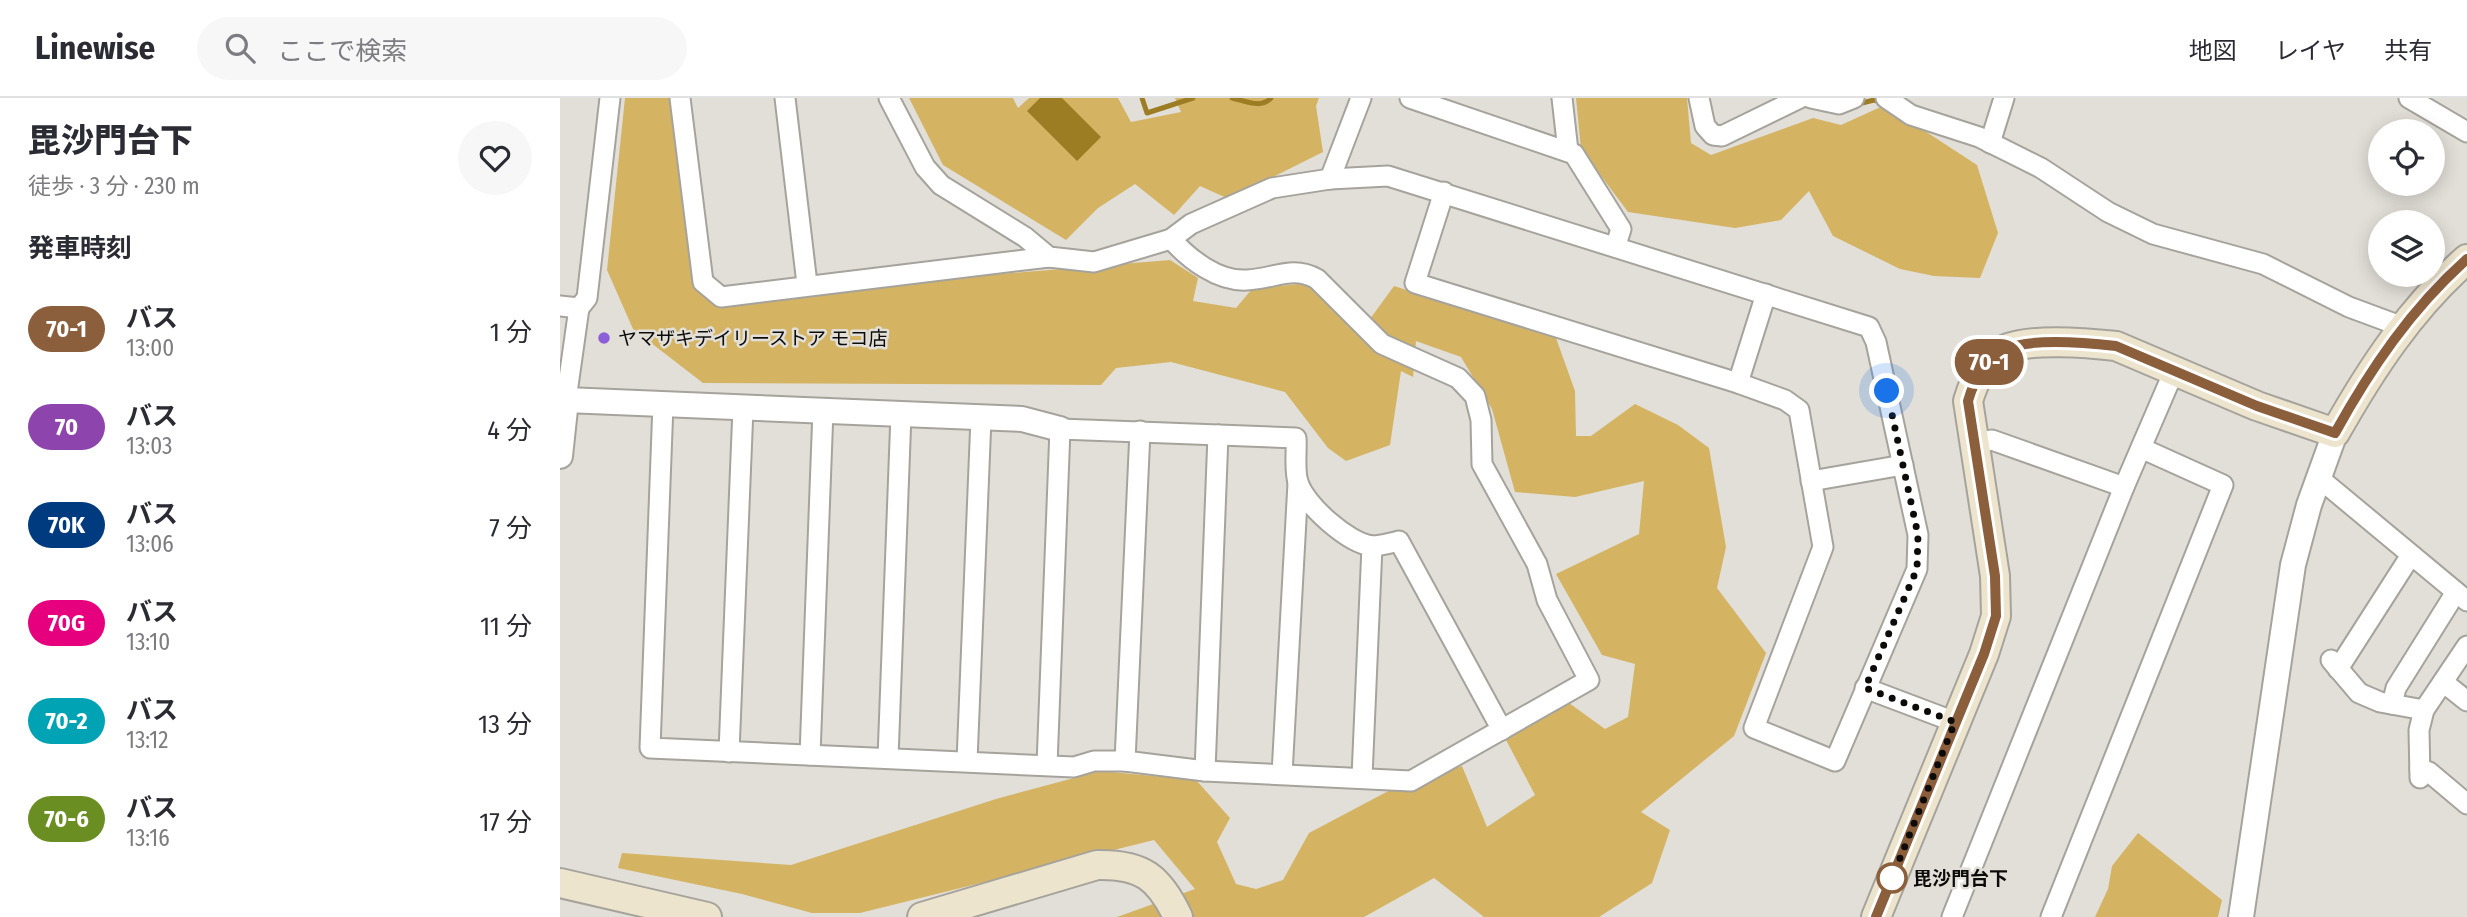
<!DOCTYPE html>
<html lang="ja">
<head>
<meta charset="utf-8">
<style>
  :root { --surface:#fff; --page:#f7f7f7; --text:#2b2b33; --muted:#7c7c81; --line:#e1e1e2 }
  body { margin:0; font-family:"Fira Sans Condensed","Noto Sans JP",sans-serif; background:var(--page); color:var(--text); height:100vh; display:flex; flex-direction:column; font-size:26px; white-space:nowrap }
  * { box-sizing:border-box; margin:0 }
  p { font-size:23px; color:var(--muted) }
  .icon { flex:none; width:38px; height:38px; fill:none; stroke:currentColor; stroke-width:2; stroke-linecap:round; stroke-linejoin:round }
  .map { position:relative; flex:1; overflow:hidden }
  .panel { display:flex; flex-direction:column; background:var(--surface); width:560px }
  .panel>* { flex:none }
  .badge { padding:0 14px; border-radius:23px; font-size:24px; line-height:46px }
  .fabs { position:absolute; left:1808px; top:21px; display:grid; gap:14px }
  .fabs a { display:grid; place-items:center; width:77px; height:77px; border-radius:50%; background:var(--surface); box-shadow:0 4px 18px #0003; font-size:35px }
  .you { position:absolute; width:35px; height:35px; margin:-18px; border:5px solid #fff; border-radius:50%; background:#1a73e8; box-shadow:0 0 0 10px #1a73e833 }
  .map>.badge { position:absolute; translate:-50% -50%; box-shadow:0 0 0 4px #fff }
  h2 { padding:0 28px; font-size:26px; line-height:63px }
  .round { display:grid; place-items:center; flex:none; width:74px; height:74px; border-radius:37px; background:var(--page) }
  .headline { display:flex; align-items:center; justify-content:space-between; height:119px; padding:0 28px }
  h1 { font-size:33px; font-weight:800; line-height:52px }
  ul { padding:0; list-style:none }
  li { display:flex; align-items:center; gap:21px; height:98px; padding:0 28px }
  li div { flex:1 }
  li b { display:block; font-size:26px }
  li em { font-style:normal }
  li .badge { min-width:77px; font-weight:700; text-align:center }
  header { display:flex; align-items:center; gap:42px; box-sizing:border-box; height:98px; padding:0 35px; background:var(--surface); border-bottom:2px solid var(--line) }
  header strong { font-size:33px }
  nav { display:flex; gap:38px; margin-inline-start:auto; font-size:24px }
  .search { width:490px; height:63px; background:var(--page); display:flex; align-items:center; gap:18px; box-sizing:border-box; padding:0 24px; border-radius:38px; color:var(--muted); font-size:26px }
  main { display:flex; flex:1; min-height:0 }
  .map>svg:first-child { display:block }
  .green { fill:#d4b363 }
  .water { fill:#9d7d23 }
  .lines { fill:none; stroke-linecap:round; stroke-linejoin:round }
  .stream { stroke:#9d7d23; stroke-width:5 }
  .minor-casing { stroke:#a6a39c; stroke-width:23 }
  .tertiary-casing { stroke:#a6a39c; stroke-width:28 }
  .secondary-casing { stroke:#a6a39c; stroke-width:32 }
  .minor { stroke:#fff; stroke-width:19 }
  .tertiary { stroke:#fff; stroke-width:24 }
  .secondary { stroke:#ede4cd; stroke-width:28 }
  .line-casing { stroke:#fff; stroke-width:16 }
  .line { stroke:#8b5e3c; stroke-width:10 }
  .walk { stroke:#0c0b09; stroke-width:7; stroke-dasharray:0 12.6 }
  .poi-dot { fill:#8c5fd9; stroke:#e2dfd8; stroke-width:2.5 }
  .stop-dot { fill:#fff; stroke:#8b5e3c; stroke-width:3.5 }
  .labels { text-anchor:middle; stroke-width:5; stroke-linejoin:round; paint-order:stroke }
  .poi-label { font-size:19px; fill:#0c0b09; stroke:#e2dfd8; text-anchor:start }
  .stop-label { font-size:19px; font-weight:bold; fill:#0c0b09; stroke:#e2dfd8; text-anchor:start }
</style>
</head>
<body>
<header>
<strong>Linewise</strong>
<div class="search"><svg class="icon" aria-label="search" viewBox="0 0 24 24"><circle cx="10" cy="10" r="6"/><path d="M15 15l6 6"/></svg>ここで検索</div>
<nav><a>地図</a><a>レイヤ</a><a>共有</a></nav>
</header>
<main>
<section class="panel">
<div class="headline"><div><h1>毘沙門台下</h1><p>徒歩 · 3 分 · 230 m</p></div><a class="round"><svg class="icon" aria-label="heart" viewBox="0 0 24 24"><path d="M12 20l-8-8c-3-5 5-10 8-4 3-6 11-1 8 4z"/></svg></a></div>
<h2>発車時刻</h2>
<ul>
<li><span class="badge" style="background:#8b5e3c;color:#fff">70-1</span><div><b>バス</b><p>13:00</p></div><em>1 分</em></li>
<li><span class="badge" style="background:#8e44ad;color:#fff">70</span><div><b>バス</b><p>13:03</p></div><em>4 分</em></li>
<li><span class="badge" style="background:#003b80;color:#fff">70K</span><div><b>バス</b><p>13:06</p></div><em>7 分</em></li>
<li><span class="badge" style="background:#e6007e;color:#fff">70G</span><div><b>バス</b><p>13:10</p></div><em>11 分</em></li>
<li><span class="badge" style="background:#00a3b4;color:#fff">70-2</span><div><b>バス</b><p>13:12</p></div><em>13 分</em></li>
<li><span class="badge" style="background:#6b8e23;color:#fff">70-6</span><div><b>バス</b><p>13:16</p></div><em>17 分</em></li>
</ul>
</section>
<div class="map">
<svg width="1907" height="819" viewBox="0 0 1907 819">
  <rect width="100%" height="100%" fill="#e2dfd8"/>
  <g class="green">
    <polygon points="65,0 110,0 135,186 157,206 332,185 610,162 638,180 633,203 676,210 692,191 748,185 799,236 834,188 996,240 1015,293 1016,338 1031,338 1075,306 1118,327 1149,350 1166,449 1157,490 1206,555 1174,638 1081,714 1110,732 1092,785 1039,819 924,819 874,780 804,819 557,819 635,791 594,742 300,815 252,815 182,796 58,770 62,755 231,767 436,701 540,673 636,682 670,720 657,744 676,786 696,791 723,782 749,735 834,690 902,668 927,729 975,697 945,640 1009,605 1045,631 1068,619 1075,566 1042,557 996,476 1079,436 1084,383 1015,399 955,394 932,311 901,259 856,243 853,279 841,273 830,347 786,363 768,350 725,294 611,264 556,270 541,287 143,285 73,231 47,172"/>
    <polygon points="349,0 453,0 458,10 469,0 558,0 571,24 621,14 615,0 759,0 756,8 763,54 669,101 640,88 614,117 575,86 538,110 506,142 383,67"/>
    <polygon points="1016,0 1127,0 1131,45 1151,57 1253,20 1281,27 1325,7 1417,67 1438,135 1420,180 1374,178 1340,171 1273,138 1249,93 1221,122 1175,130 1068,114 1021,51"/>
    <polygon points="1578,735 1662,802 1658,819 1535,819 1548,791 1552,768"/>
  </g>
  <polygon class="water" points="480,0 502,0 541,39 517,63 467,13"/>
  <g class="lines">
    <g class="stream">
      <polyline points="582,0 587,15 633,0"/>
      <path d="M672 0C686 3 701 11 711 0"/>
      <polyline points="1298,6 1314,2 1321,5"/>
    </g>
    <defs>
      <g id="minor">
        <polyline points="120,0 143,184 161,199 489,159"/>
        <polyline points="225,0 247,186"/>
        <polyline points="329,0 365,69 381,87 465,139 489,159 534,164 611,141 631,126 712,90 770,81 828,78 1309,229 1316,244 1358,437 1357,471 1275,663 1194,630 1263,449 1239,312 1225,302 1178,285 855,185 884,94"/>
        <polyline points="850,0 1014,56 1061,131 1056,147"/>
        <polyline points="1002,0 1008,53"/>
        <polyline points="1139,0 1145,28 1153,37 1162,38 1240,0"/>
        <polyline points="1251,0 1279,6 1294,0"/>
        <polyline points="1326,0 1351,17 1419,39 1481,70 1548,114 1593,136 1703,166 1789,209 1843,229"/>
        <polyline points="1849,0 1907,34"/>
        <polyline points="1430,45 1444,0"/>
        <polyline points="770,81 801,0"/>
        <polyline points="0,208 19,210"/>
        <polyline points="1178,285 1206,196"/>
        <polyline points="6,302 19,210 27,200 50,0"/>
        <path d="M103 306 90 650 514 669 534 663H565L645 673 851 683 1029 582 987 502 977 466 922 366 921 322 915 298 898 280 822 246 757 181C732 167 714 181 687 182 658 184 629 161 611 141"/>
        <polyline points="1413,345 1432,342 1564,389"/>
        <polyline points="1759,380 1907,503"/>
        <polyline points="1251,383 1343,367"/>
        <polyline points="1771,562 1799,595 1820,604 1864,612"/>
        <polyline points="1778,571 1851,457"/>
        <polyline points="1883,584 1907,603"/>
        <polyline points="1305,590 1395,624"/>
        <polyline points="1832,606 1836,590 1896,494"/>
        <polyline points="169,654 183,310"/>
        <polyline points="250,657 263,312"/>
        <polyline points="328,660 341,316"/>
        <polyline points="407,663 421,320"/>
        <polyline points="565,663 580,333"/>
        <path d="M487 667 500 331 736 340C737 353 734 372 738 384 745 407 788 445 812 448 820 448 831 445 839 443L942 632"/>
        <polyline points="1860,671 1869,674 1907,706"/>
        <polyline points="645,673 658,337"/>
        <polyline points="722,676 738,385"/>
        <polyline points="802,679 812,448"/>
        <polyline points="1860,680 1859,632 1864,612 1907,548"/>
        <polyline points="1392,819 1564,389 1614,273"/>
        <polyline points="1491,819 1663,387 1581,350"/>
      </g>
      <g id="tertiary">
        <polyline points="0,358 6,302 462,321 500,331"/>
        <polyline points="1681,819 1733,467 1749,407 1775,335"/>
      </g>
      <g id="secondary">
        <polyline points="0,785 147,819"/>
        <path d="M362 819 537 767C582 766 599 779 618 819"/>
        <path d="M1316 819 1424 556 1436 518 1435 478 1408 303C1414 282 1425 261 1446 251 1471 240 1529 245 1556 248L1697 308 1775 335C1811 271 1851 210 1907 161"/>
      </g>
    </defs>
    <use href="#minor" class="minor-casing"/>
    <use href="#tertiary" class="tertiary-casing"/>
    <use href="#secondary" class="secondary-casing"/>
    <use href="#minor" class="minor"/>
    <use href="#tertiary" class="tertiary"/>
    <use href="#secondary" class="secondary"/>
  </g>
  <g class="lines">
    <defs>
      <path id="line" d="M1316 819 1424 556 1436 518 1435 478 1408 303C1414 282 1425 261 1446 251 1471 240 1529 245 1556 248L1697 308 1775 335C1811 270 1851 211 1907 161"/>
    </defs>
    <use href="#line" class="line-casing"/>
    <use href="#line" class="line"/>
    <polyline class="walk" points="1327,293 1358,437 1357,471 1305,590 1395,624 1332,780"/>
  </g>
  <circle class="poi-dot" cx="44" cy="240" r="7"/>
  <circle class="stop-dot" cx="1332" cy="780" r="14"/>
  <g class="labels">
    <g class="poi-label">
      <text x="58" y="247">ヤマザキデイリーストア モコ店</text>
    </g>
    <g class="stop-label">
      <text x="1353" y="787">毘沙門台下</text>
    </g>
  </g>
</svg>
<div class="fabs">
<a><svg class="icon" aria-label="locate" viewBox="0 0 24 24"><circle cx="12" cy="12" r="6"/><path d="M12 2v4M12 18v4M2 12h4M18 12h4"/></svg></a>
<a><svg class="icon" aria-label="layers" viewBox="0 0 24 24"><path d="M12 4l9 5-9 5-9-5zM3 14l9 5 9-5"/></svg></a>
</div>
<div class="you" style="left:1327px;top:293px"></div>
<b class="badge" style="left:1429px;top:264px;background:#8b5e3c;color:#fff">70-1</b>
</div>
</main>
</body>
</html>
